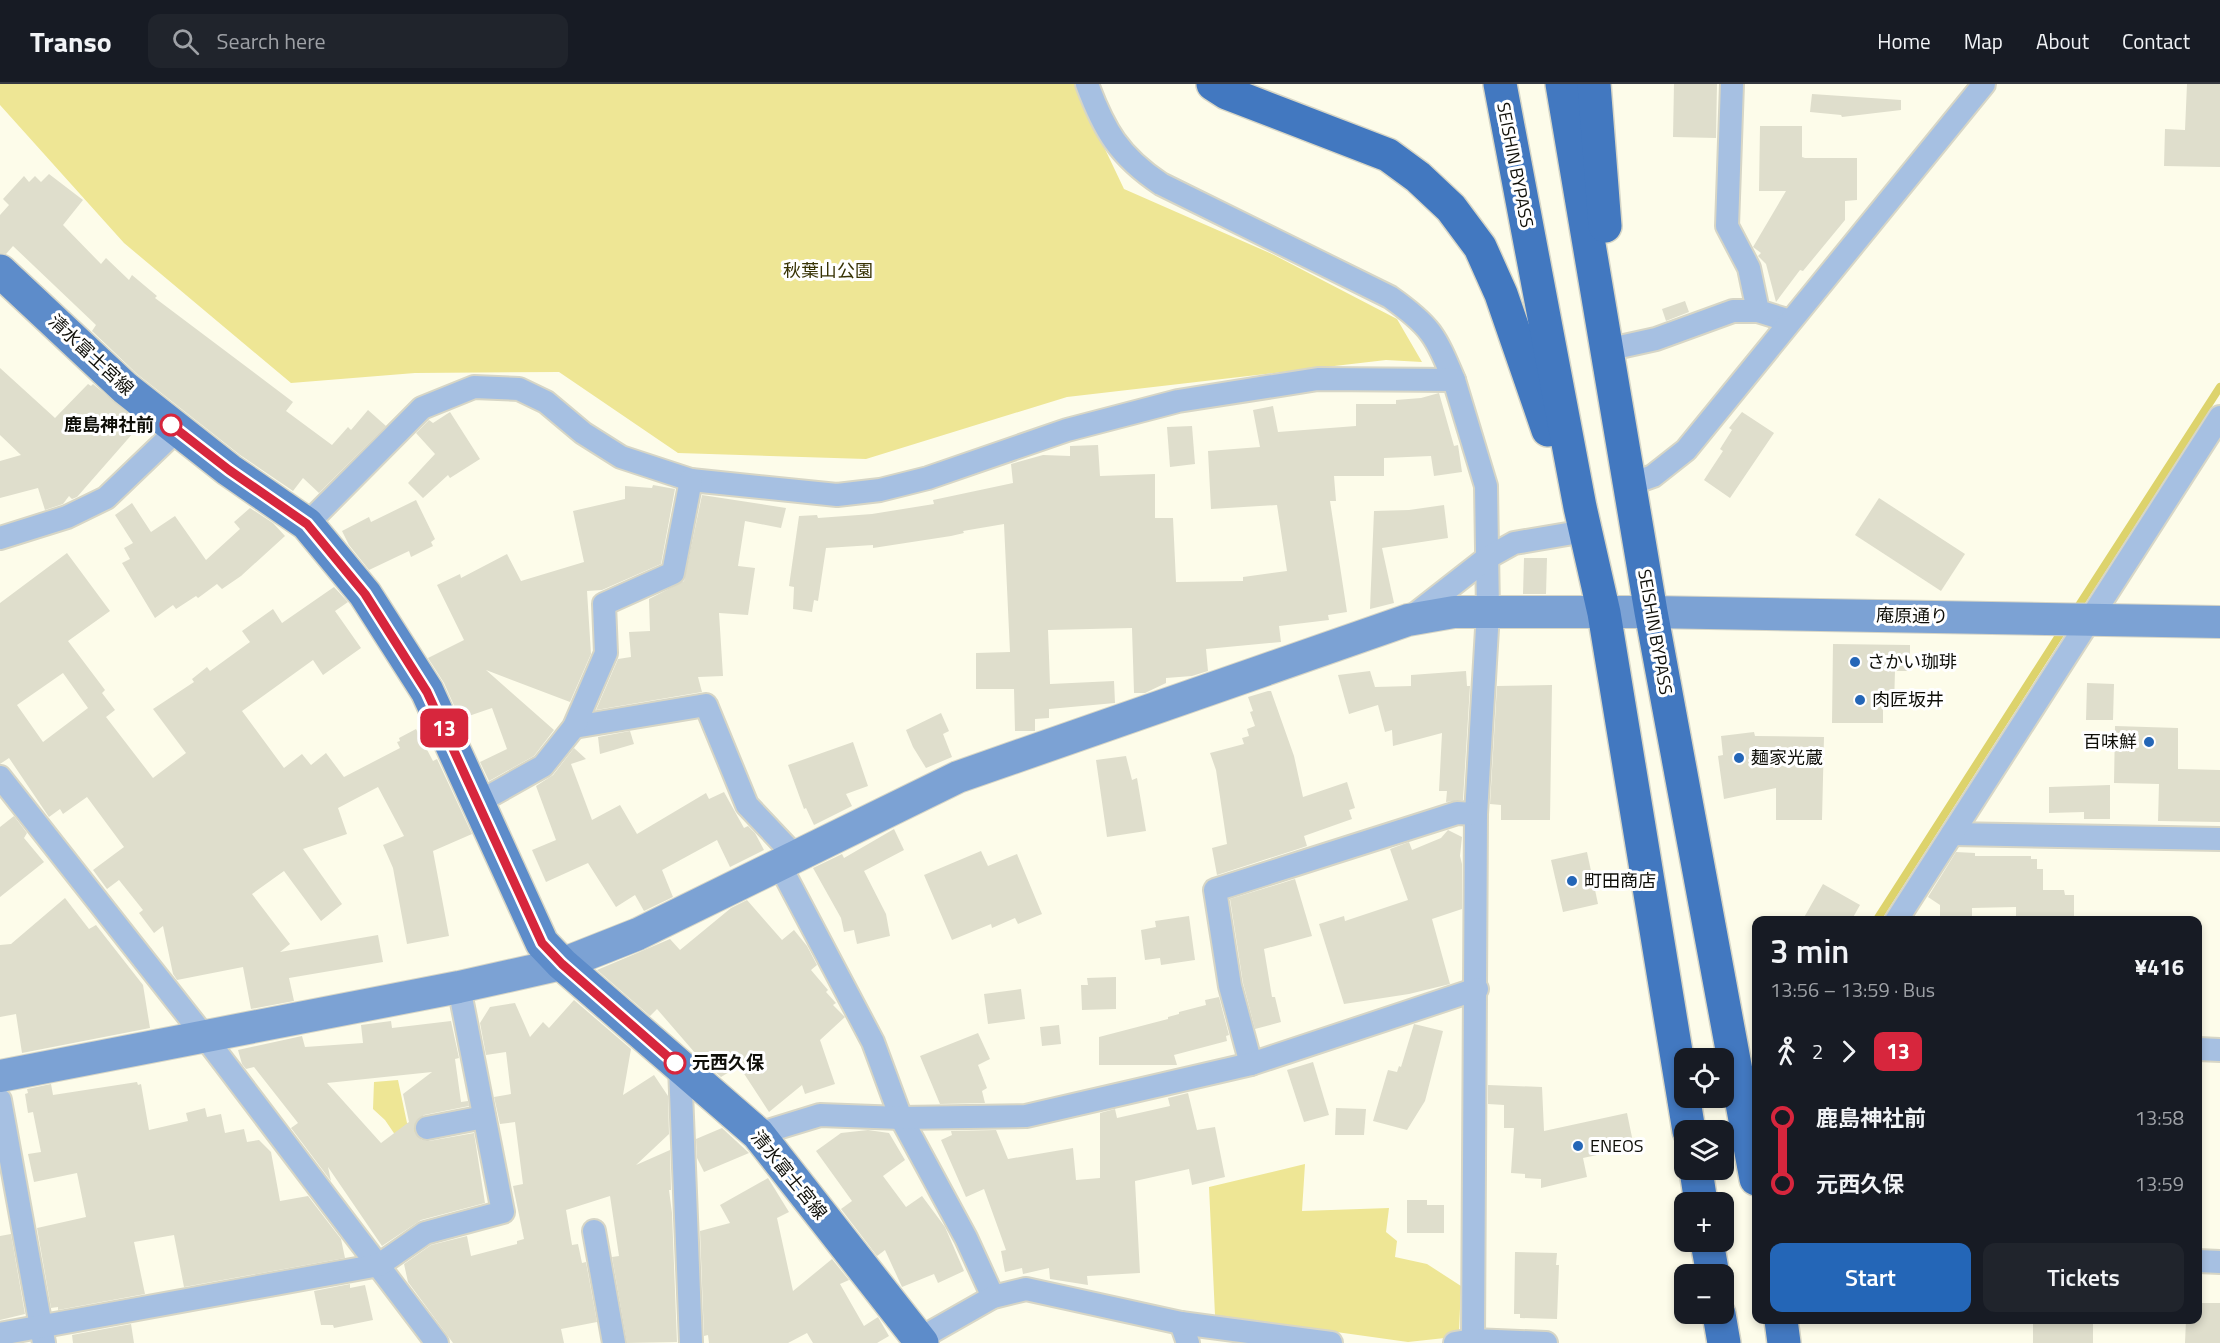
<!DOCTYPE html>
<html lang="en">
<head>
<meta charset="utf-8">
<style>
  :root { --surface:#171b24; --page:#20242c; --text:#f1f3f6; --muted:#9ea1a6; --line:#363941; --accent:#2466b7 }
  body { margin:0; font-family:"Titillium Web","Noto Sans JP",sans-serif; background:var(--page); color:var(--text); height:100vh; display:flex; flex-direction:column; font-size:22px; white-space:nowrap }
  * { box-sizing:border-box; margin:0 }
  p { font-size:20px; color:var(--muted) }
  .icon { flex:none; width:33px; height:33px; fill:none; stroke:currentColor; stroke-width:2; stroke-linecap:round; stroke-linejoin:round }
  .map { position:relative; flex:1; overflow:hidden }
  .details { position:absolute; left:1752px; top:832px; width:450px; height:408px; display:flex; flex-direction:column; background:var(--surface); border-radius:12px; box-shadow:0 3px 9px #0003 }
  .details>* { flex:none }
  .badge { padding:0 12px; border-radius:9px; font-size:21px; line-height:39px }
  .fabs { position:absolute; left:1674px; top:964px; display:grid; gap:12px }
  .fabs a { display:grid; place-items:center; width:60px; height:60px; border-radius:12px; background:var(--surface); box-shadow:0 3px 9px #0003; font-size:30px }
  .map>.badge { position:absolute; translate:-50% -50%; box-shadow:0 0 0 3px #fff }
  .legs { display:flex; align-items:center; gap:9px; height:66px; padding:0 18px; font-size:20px }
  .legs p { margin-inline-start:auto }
  .summary { display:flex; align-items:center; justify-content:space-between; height:102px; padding:0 18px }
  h1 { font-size:33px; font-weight:600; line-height:45px }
  .button { display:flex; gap:12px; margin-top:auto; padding:12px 18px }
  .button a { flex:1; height:69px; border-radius:12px; background:var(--accent); color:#fff; font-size:24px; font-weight:600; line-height:69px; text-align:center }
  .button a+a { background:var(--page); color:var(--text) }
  ul { padding:0 18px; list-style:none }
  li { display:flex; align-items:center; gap:21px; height:66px; font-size:22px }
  li i { display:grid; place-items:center; width:9px; height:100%; margin:0 8px; background:currentColor }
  li i::after { content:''; width:15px; height:15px; margin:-8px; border:4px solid; border-radius:50%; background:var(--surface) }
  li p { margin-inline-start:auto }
  li:first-child i { background:linear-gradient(#0000 50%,currentColor 0) }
  li:last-child i { background:linear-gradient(currentColor 50%,#0000 0) }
  header { display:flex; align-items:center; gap:36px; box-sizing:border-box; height:84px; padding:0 30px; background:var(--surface); border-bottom:2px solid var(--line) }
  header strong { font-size:28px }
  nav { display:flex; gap:33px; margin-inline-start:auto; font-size:21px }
  .search { width:420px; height:54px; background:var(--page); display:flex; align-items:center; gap:15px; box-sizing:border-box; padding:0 21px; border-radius:12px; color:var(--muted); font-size:22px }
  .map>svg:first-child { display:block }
  .green { fill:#eee695 }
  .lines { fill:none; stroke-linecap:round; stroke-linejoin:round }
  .stream { stroke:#ddd36c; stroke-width:8 }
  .building { fill:#dfdecc; fill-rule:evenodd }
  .street-casing { stroke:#d7d6c6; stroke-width:26 }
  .secondary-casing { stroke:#d7d6c6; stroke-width:34 }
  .primary-casing { stroke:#d7d6c6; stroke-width:36 }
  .highway-casing { stroke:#d7d6c6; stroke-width:36 }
  .street { stroke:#a6c0e2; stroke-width:22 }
  .secondary { stroke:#7ca2d4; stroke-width:32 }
  .primary { stroke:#5d8cca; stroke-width:33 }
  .highway { stroke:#4278c0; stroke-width:33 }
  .line-1-casing { stroke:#fff; stroke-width:14 }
  .line-1 { stroke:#d7263d; stroke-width:9 }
  .stop-1-dot { fill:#fff; stroke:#d7263d; stroke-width:3 }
  .poi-dot { fill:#2466b7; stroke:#fff; stroke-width:2 }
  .labels { text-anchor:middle; stroke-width:6; stroke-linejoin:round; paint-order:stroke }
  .street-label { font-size:18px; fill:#0f0f09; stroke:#fff }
  .park-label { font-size:18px; fill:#373204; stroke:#fff }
  .stop-label { font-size:18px; font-weight:bold; fill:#0f0f09; stroke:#fff; text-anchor:end }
  .poi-label { font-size:18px; fill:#0f0f09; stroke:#fff; text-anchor:start }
</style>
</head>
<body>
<header>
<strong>Transo</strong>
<div class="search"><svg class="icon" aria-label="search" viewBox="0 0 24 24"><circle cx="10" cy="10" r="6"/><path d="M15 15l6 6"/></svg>Search here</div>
<nav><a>Home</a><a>Map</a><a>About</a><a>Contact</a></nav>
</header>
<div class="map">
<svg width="2220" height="1259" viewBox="0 0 2220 1259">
  <rect width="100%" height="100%" fill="#fdfcea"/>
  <g class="green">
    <polygon points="0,0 1074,0 1124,105 1274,171 1397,235 1422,278 1386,276 1067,313 866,375 678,369 559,288 415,289 291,299 124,159 0,21"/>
    <polygon points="398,996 407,1039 422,1038 425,1052 400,1058 385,1036 373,1025 374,998"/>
    <polygon points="1305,1080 1302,1127 1389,1124 1386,1148 1397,1157 1395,1173 1427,1180 1461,1202 1459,1247 1454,1253 1408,1258 1215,1231 1209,1103"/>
  </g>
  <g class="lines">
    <g class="stream">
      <polyline points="2076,526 2220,303"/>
      <polyline points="1876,837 2064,544"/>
    </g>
  </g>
  <g class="building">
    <polygon points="1674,0 1717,0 1716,54 1673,53"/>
    <polygon points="2187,0 2220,0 2220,83 2164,82 2165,45 2185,46"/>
    <polygon points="1812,10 1901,16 1901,26 1842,33 1841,31 1810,28"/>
    <polygon points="1760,42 1802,42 1802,73 1805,74 1857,74 1857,116 1845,117 1845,136 1803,187 1800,186 1776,218 1766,180 1758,172 1761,169 1753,163 1786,107 1759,107"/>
    <polygon points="49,90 83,116 63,141 101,180 106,174 129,196 132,191 157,212 155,214 293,318 286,327 332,361 348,343 351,346 368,326 386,342 319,409 303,394 293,407 240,371 137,290 92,247 96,241 13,162 6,170 0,169 0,131 9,121 3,115 24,92 29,98 35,92 41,98"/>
    <polygon points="1685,217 1689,228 1666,237 1662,225"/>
    <polygon points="0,284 55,334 88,300 91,302 93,300 141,340 77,413 72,415 69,412 63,420 45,426 38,404 0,414 0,377 21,371 0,351"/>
    <polygon points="1439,309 1454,362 1458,361 1462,388 1434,392 1431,372 1384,374 1384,392 1334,392 1336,417 1330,417 1347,528 1328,531 1329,536 1279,542 1281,558 1206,565 1208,587 1192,592 1166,594 1166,599 1145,609 1134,609 1132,544 1048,546 1050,600 1114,597 1115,619 1049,625 1049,634 1035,635 1035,647 1015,647 1014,605 976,605 976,569 1010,568 1004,440 963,447 964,449 951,452 873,464 873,461 826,464 818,517 814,516 812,528 793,525 794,503 789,502 799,432 817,431 818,434 872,430 934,420 933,416 1013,399 1011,380 1043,371 1070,372 1070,362 1098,361 1100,392 1155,390 1155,434 1173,434 1176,498 1243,497 1243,493 1287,487 1277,421 1211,425 1208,367 1260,363 1253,326 1273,322 1278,348 1356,342 1356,320 1396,320 1396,316 1421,314"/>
    <polygon points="450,328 480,375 450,394 448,391 423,414 408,399 435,370 416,349 429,336 433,339"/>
    <polygon points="1742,328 1774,349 1730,414 1704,396 1723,367 1720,365 1732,346 1729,344"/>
    <polygon points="1192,342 1195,380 1170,383 1167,343"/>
    <polygon points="653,401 675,405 661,480 602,506 587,507 591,570 570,618 486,586 554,646 534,672 489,697 480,678 507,665 492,624 460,635 444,599 428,574 464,556 437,501 460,490 461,494 507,470 521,497 584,478 573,427 625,415 625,402 652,404"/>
    <polygon points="702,411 786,424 781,444 745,437 738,482 755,484 748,531 719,529 723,592 698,593 702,608 596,626 618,575 631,573 629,548 650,547 649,515 684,497"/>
    <polygon points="1879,414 1965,470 1941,507 1855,451"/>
    <polygon points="416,416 435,455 431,458 433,462 411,473 409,467 369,486 349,461 342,447 369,433 371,438"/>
    <polygon points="132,419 151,448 175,432 206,476 240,445 234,438 250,424 273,439 285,452 241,492 222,505 217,500 198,514 196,512 176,525 173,521 155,534 122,479 130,475 124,464 133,459 115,431"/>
    <polygon points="1444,421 1448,454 1382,464 1394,519 1370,525 1374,427 1409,426"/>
    <path d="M67 469 110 527 68 557 105 606 102 609 115 626 106 633 153 694 186 669 153 625 194 598 192 595 207 583 210 587 250 558 242 547 273 525 282 539 334 503 348 518 335 527 361 564 323 591 313 576 242 627 284 684 302 670 311 681 326 669 344 693 400 664 397 658 400 657 399 654 416 645 433 677 437 675 472 750 433 767 449 852 407 860 393 784 383 761 404 752 378 703 338 724 347 750 303 765 342 820 321 837 284 787 252 810 290 860 280 868 378 851 383 878 289 894 294 917 251 925 243 883 177 896 173 890 163 842 154 849 139 829 143 826 119 796 107 805 93 786 124 763 87 713 63 730 60 725 49 733 9 674 0 680V519ZM63 589 88 624 43 658 17 621Z"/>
    <polygon points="1524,474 1547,474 1546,510 1523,510"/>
    <polygon points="1833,560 1910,561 1910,587 1895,587 1894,622 1883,622 1883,639 1832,639"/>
    <polygon points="1370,587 1375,603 1411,602 1411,591 1466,587 1467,602 1470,602 1463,716 1446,718 1447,707 1439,707 1442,649 1393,662 1392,646 1385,648 1378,621 1349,630 1338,591"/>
    <polygon points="2087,599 2114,600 2113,636 2086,636"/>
    <polygon points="1552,601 1550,736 1501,736 1501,721 1490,720 1497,602"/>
    <polygon points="1268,607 1271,607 1294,672 1303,713 1347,698 1355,724 1349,726 1352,735 1304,752 1307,762 1298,765 1217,791 1212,764 1227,760 1216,686 1210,669 1244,660 1242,654 1249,652 1247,645 1255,642 1250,628 1253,627 1248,613"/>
    <polygon points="941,629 949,647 943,650 952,673 926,684 913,663 906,646"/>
    <polygon points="2115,642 2178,644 2178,685 2220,686 2220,738 2158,737 2159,700 2114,699"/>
    <polygon points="630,647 634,660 600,670 598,653"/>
    <polygon points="1754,648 1755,652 1824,653 1822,736 1776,736 1776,704 1724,715 1718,672 1723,671 1721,652"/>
    <polygon points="853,658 868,702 846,710 852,722 814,741 806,724 804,725 788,681"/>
    <polygon points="574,664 586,675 571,680 592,736 620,721 637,750 706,709 709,715 724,708 744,744 748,742 755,749 764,766 730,783 717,756 662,786 673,813 644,827 635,811 616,823 588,779 546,798 532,766 556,756 536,702 553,691"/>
    <polygon points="1126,672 1132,696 1137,694 1146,747 1107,753 1096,676"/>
    <polygon points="2110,701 2110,735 2084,735 2084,728 2049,729 2049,703"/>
    <polygon points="14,732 27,749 24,754 44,778 0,813 0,743"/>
    <polygon points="894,745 904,766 864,787 886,830 890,852 857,860 854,846 844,848 841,834 813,784 842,770 844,774"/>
    <polygon points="1448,746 1462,753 1460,772 1462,780 1462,825 1432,835 1450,900 1409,910 1344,920 1319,840 1344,832 1345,837 1408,816 1390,765 1409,758 1412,766 1441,754"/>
    <polygon points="981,767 988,782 1017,770 1042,830 1018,840 1015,834 992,844 991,840 952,856 924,791"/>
    <polygon points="1587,768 1598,820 1563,828 1551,776"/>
    <polygon points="1956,768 1975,769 1975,772 2031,772 2031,775 2037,775 2037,785 2043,785 2043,806 2064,806 2065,811 2074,811 2074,837 2016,837 2016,823 1972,824 1972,837 1940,837 1940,821 1928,813"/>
    <polygon points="1295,795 1312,852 1264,865 1272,913 1275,913 1281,938 1255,945 1243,899 1230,815"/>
    <polygon points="1823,800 1860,821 1851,837 1802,837"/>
    <polygon points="65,814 89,845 96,841 143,901 150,944 22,969 16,930 0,933 0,861 11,860"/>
    <polygon points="747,816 782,856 794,846 807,862 817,881 811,886 828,906 826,908 836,919 833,921 845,933 820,956 835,1000 805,1010 802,1001 769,1028 739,982 721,993 702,977 657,925 650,932 597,886 670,855 680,866 731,824"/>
    <polygon points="1189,832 1195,876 1161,881 1160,874 1145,876 1141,846 1156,843 1155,837"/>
    <polygon points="1116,893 1116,925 1082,926 1081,901 1088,901 1087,894"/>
    <polygon points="1021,905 1025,935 988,940 984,910"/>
    <polygon points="1219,913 1229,951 1226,952 1227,957 1174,971 1177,981 1099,981 1099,953 1168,935 1168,933 1179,930 1179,928 1206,921 1205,916"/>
    <polygon points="574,916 631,965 623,1011 654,991 668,1012 669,1050 636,1081 670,1066 671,1106 669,1106 672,1129 677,1258 627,1259 612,1173 619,1172 610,1112 566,1126 572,1161 578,1160 582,1179 586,1178 597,1238 561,1245 564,1259 453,1259 408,1198 404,1180 431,1161 467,1152 471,1172 517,1160 517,1157 524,1155 513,1102 523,1100 515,1038 500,1040 494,1013 511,1010 506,968 486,971 480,939 490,923 515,919 530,953 543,938 549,944"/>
    <path d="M391 937 392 944 451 937 459 974 455 975 461 1018 468 1017 469 1022 424 1031 415 1039 414 1047 422 1056 429 1057 474 1049 485 1119 421 1136 382 1162 328 1083 331 1097 291 1044 298 1039 254 983 246 985 242 980 238 966 302 952 305 963 363 959 361 941ZM432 988 403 1010 409 1038 381 1059 327 999Z"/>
    <polygon points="1414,940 1443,947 1425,1017 1407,1046 1373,1037 1388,986 1397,988 1399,982 1401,983"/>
    <polygon points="1059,941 1061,960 1042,962 1040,943"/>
    <polygon points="978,949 990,975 978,981 987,1004 982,1007 985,1019 940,1020 920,972"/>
    <polygon points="1313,978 1329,1031 1304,1038 1287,986"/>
    <polygon points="137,998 138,1001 141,1000 149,1046 188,1037 186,1029 205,1024 207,1033 221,1030 225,1049 244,1045 247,1058 259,1056 271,1068 280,1117 308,1112 341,1155 345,1174 184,1203 174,1151 134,1158 145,1210 58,1226 58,1223 51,1224 37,1144 86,1133 77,1089 34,1098 28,1070 41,1068 33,1028 28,1029 25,1010 28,1009 27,1005 51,1000 53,1011"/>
    <polygon points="1488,1001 1542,1003 1544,1047 1627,1029 1634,1063 1583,1074 1587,1093 1541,1104 1541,1095 1525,1094 1525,1090 1511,1089 1514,1044 1504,1044 1504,1021 1488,1020"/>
    <polygon points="1188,1009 1197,1046 1215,1043 1225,1093 1192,1101 1189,1085 1135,1097 1140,1189 1087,1192 1088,1201 1050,1195 1049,1184 1023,1190 1022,1184 1005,1188 1001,1167 1006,1166 984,1105 966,1113 941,1056 952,1051 951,1047 996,1046 1008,1075 1073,1064 1076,1096 1100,1094 1100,1029 1115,1025 1117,1034 1170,1022 1168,1014"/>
    <polygon points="1336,1024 1366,1025 1364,1051 1335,1051"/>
    <polygon points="722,1044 749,1069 704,1088 697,1074 696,1055"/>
    <polygon points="868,1046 889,1049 905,1076 883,1092 906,1123 922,1112 945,1143 964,1187 938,1199 934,1190 902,1203 885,1166 877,1172 841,1125 852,1117 816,1067 841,1049"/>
    <polygon points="768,1094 789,1128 777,1134 793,1207 832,1175 849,1196 840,1200 864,1242 878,1233 889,1252 877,1259 813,1259 807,1249 788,1259 709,1259 708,1251 704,1252 700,1147 730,1139 720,1121"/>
    <polygon points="1407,1116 1427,1116 1427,1121 1444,1121 1444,1149 1407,1149"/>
    <polygon points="11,1150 25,1230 0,1236 0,1152"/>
    <polygon points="1515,1168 1557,1169 1556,1181 1559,1181 1557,1235 1520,1234 1520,1230 1514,1230"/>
    <polygon points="350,1200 350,1204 365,1201 373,1236 334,1244 333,1241 321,1241 314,1207"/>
    <polygon points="2198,1219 2220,1219 2220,1259 2185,1259 2186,1236 2198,1236"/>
    <rect x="2033" y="1236" width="60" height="23"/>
    <polygon points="131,1240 134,1259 73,1259 72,1251"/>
  </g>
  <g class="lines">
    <defs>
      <g id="street">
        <path d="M1087 0C1104 46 1119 72 1161 100L1390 213C1431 242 1435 251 1454 296"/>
        <polyline points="1732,0 1727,142 1749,184 1758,227 1790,237"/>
        <polyline points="1606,266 1656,255 1733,227 1758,227"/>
        <polyline points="1628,401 1653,392 1686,366 1984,0"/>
        <polyline points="307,440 422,324 474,303 519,305 546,318 583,349 621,373 691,396 837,411 880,406 928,394 1067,346 1178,317 1318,295 1454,296 1486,402 1488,528 1476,730 1473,1256"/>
        <polyline points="0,454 67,433 106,414 177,346"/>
        <polyline points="1409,535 1487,474 1514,459 1585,447"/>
        <polyline points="574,643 706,621 747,721 795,772"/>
        <polyline points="0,693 204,952 437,1259"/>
        <polyline points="479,718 543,682 574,643 606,569 604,520 673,489 691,396"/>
        <polyline points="1952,750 2220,755"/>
        <polyline points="779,780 873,958 901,1034 966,1154 993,1213"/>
        <polyline points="1896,837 2220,333"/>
        <polyline points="2198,965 2220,966"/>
        <polyline points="1251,980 1230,902 1215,806 1457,729 1476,730"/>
        <polyline points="680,983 691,1259"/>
        <polyline points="0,1016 44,1259"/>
        <polyline points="427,1044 484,1033"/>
        <polyline points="758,1050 820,1031 901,1034 1026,1032 1251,980 1477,905"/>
        <polyline points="594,1147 614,1259"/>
        <polyline points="2198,1177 2220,1178"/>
        <polyline points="1181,1239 1188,1259"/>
        <polyline points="0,1250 379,1181 425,1149 503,1128 459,903"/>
        <polyline points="912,1259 993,1213 1026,1205 1181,1239 1331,1259"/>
        <polyline points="1455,1259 1473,1256 1546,1259"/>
      </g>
      <polyline id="secondary" points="0,992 459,903 562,880 638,850 958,693 1408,536 1454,528 1651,528 2220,538"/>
      <polyline id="primary" points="0,187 125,304 229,386 307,440 365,510 427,607 542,859 562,880 758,1050 922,1259"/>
      <g id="highway">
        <polyline points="1213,0 1227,9 1388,71 1418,93 1451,124 1480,163 1501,210 1548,346"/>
        <polyline points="1500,0 1580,423 1604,529 1689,1047"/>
        <polyline points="1562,0 1651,528 1756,1095"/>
        <polyline points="1594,0 1605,142"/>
        <polyline points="1696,1086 1701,1119"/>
        <polyline points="1707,1158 1713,1191"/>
        <polyline points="1719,1230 1724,1259"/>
        <polyline points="1781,1236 1784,1259"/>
      </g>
    </defs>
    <use href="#street" class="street-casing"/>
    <use href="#secondary" class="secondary-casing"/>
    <use href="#primary" class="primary-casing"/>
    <use href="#highway" class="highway-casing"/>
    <use href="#street" class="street"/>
    <use href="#secondary" class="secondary"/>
    <use href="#primary" class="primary"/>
    <use href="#highway" class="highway"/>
  </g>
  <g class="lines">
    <defs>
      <polyline id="line-1" points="171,341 229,386 307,440 365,510 427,608 542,859 562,880 675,979"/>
    </defs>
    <use href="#line-1" class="line-1-casing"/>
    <use href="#line-1" class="line-1"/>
  </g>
  <g class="stop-1-dot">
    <circle cx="171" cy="341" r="10"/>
    <circle cx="675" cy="979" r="10"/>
  </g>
  <g class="poi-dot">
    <circle cx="1855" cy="578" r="6"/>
    <circle cx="1860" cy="616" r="6"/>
    <circle cx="2149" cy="658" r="6"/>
    <circle cx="1739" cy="674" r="6"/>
    <circle cx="1572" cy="797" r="6"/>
    <circle cx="1578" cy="1062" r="6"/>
  </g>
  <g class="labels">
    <g class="street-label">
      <text transform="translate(1515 81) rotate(79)" y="6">SEISHIN BYPASS</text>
      <text transform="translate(91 271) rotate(43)" y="6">清水富士宮線</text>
      <text transform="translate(1912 532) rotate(1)" y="6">庵原通り</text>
      <text transform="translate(1655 548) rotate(80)" y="6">SEISHIN BYPASS</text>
      <text transform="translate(789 1091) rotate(51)" y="6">清水富士宮線</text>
    </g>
    <g class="park-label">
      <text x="828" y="193">秋葉山公園</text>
    </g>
    <g class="stop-label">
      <text x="154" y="347">鹿島神社前</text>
      <text x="692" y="985" text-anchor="start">元西久保</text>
    </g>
    <g class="poi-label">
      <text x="1867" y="584">さかい珈琲</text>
      <text x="1872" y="622">肉匠坂井</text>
      <text x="2137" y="664" text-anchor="end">百味鮮</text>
      <text x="1751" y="680">麺家光蔵</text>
      <text x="1584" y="803">町田商店</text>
      <text x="1590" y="1068">ENEOS</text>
    </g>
  </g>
</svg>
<div class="fabs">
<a><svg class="icon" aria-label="locate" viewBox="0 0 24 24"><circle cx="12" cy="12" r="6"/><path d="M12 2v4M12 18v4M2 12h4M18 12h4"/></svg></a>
<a><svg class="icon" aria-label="layers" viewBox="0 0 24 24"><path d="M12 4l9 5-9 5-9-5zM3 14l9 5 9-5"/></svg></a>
<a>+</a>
<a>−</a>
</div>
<b class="badge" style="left:444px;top:644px;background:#d7263d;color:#fff">13</b>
<section class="details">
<div class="summary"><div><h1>3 min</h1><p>13:56 – 13:59 · Bus</p></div><b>¥416</b></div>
<div class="legs"><svg class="icon" aria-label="walk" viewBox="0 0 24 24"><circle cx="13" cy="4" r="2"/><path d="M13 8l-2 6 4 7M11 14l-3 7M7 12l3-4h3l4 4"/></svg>2<svg class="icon" aria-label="forward" viewBox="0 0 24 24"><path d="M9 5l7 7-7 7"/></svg><b class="badge" style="background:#d7263d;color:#fff">13</b></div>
<ul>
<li><i style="color:#d7263d"></i><b>鹿島神社前</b><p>13:58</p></li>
<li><i style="color:#d7263d"></i><b>元西久保</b><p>13:59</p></li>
</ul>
<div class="button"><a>Start</a><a>Tickets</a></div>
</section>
</div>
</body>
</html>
